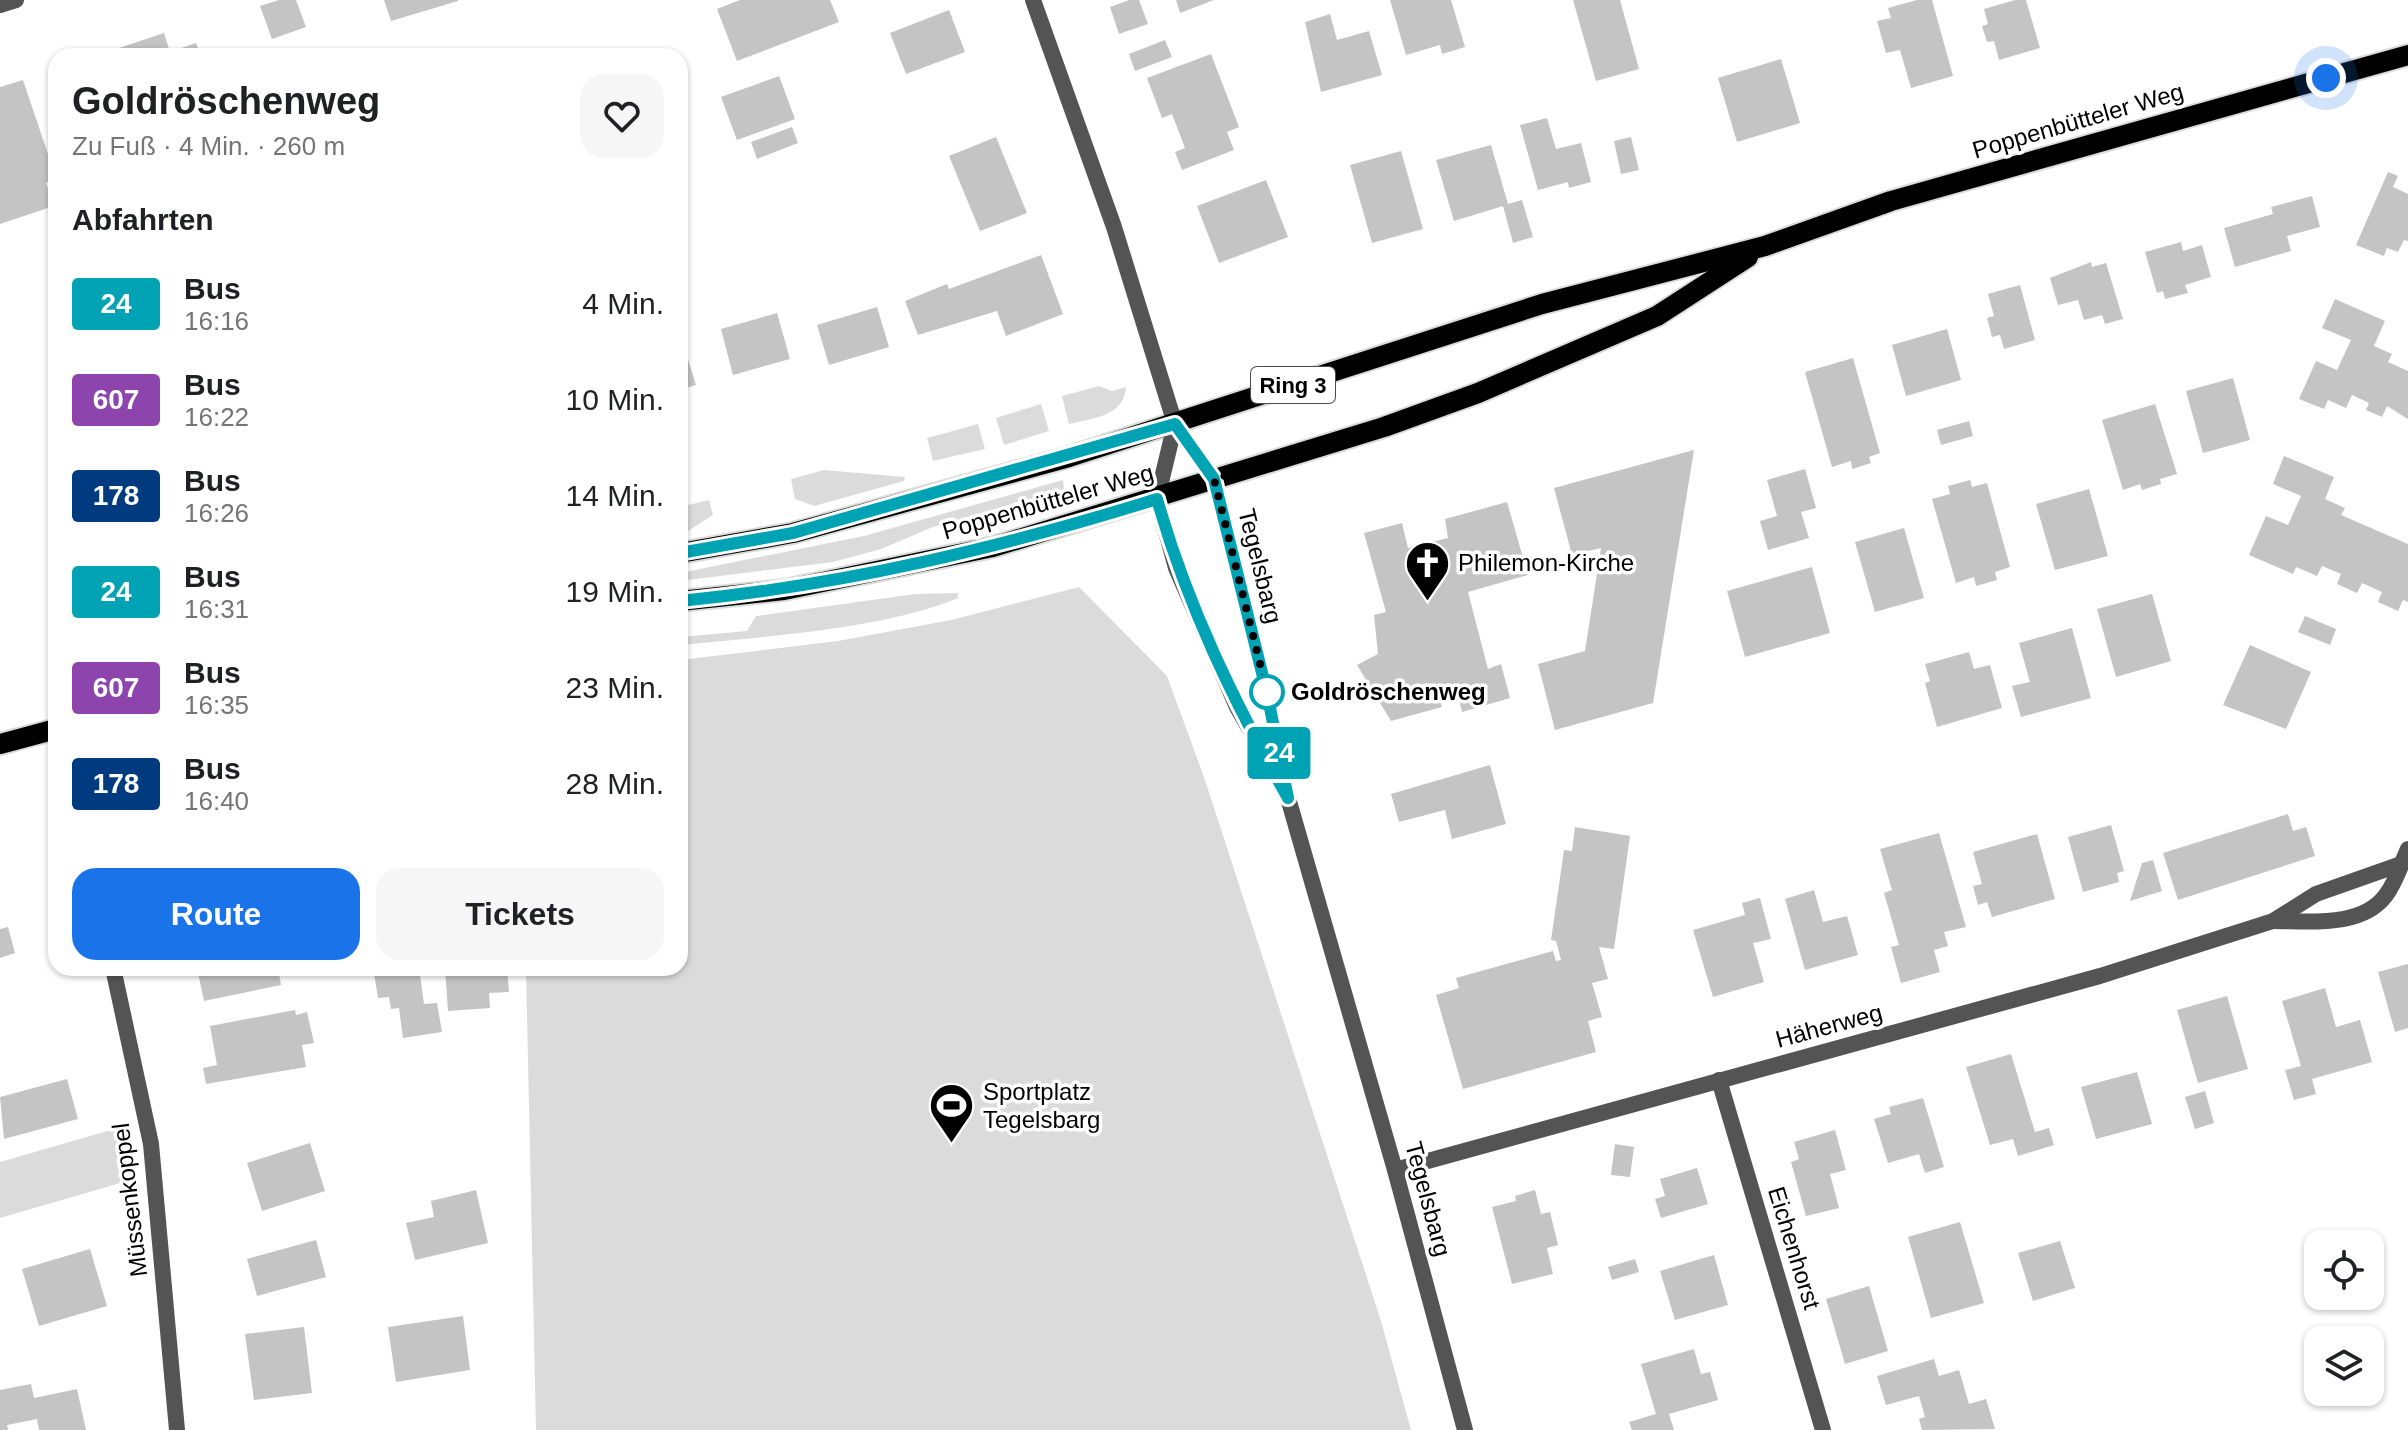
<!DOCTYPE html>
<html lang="de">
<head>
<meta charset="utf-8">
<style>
  :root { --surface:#fff; --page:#f6f6f6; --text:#202124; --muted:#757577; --accent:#1a73e8 }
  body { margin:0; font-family:Arial,sans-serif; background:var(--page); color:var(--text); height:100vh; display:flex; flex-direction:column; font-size:30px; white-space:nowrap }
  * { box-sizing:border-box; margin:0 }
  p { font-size:26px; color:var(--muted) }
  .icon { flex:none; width:44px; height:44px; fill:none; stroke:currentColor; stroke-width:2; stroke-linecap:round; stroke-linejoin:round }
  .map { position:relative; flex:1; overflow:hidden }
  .drawer { position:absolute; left:48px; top:48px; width:640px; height:928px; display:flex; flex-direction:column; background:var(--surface); border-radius:24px; box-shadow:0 2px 6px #0004 }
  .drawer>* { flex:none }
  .badge { padding:0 16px; border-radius:6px; font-size:28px; line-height:52px }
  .controls { position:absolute; left:2304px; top:1230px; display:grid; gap:16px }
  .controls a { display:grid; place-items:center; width:80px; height:80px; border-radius:16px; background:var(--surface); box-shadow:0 2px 6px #0004; font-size:40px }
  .you { position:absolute; width:40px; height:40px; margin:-20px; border:6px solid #fff; border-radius:50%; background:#1a73e8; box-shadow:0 0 0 12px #1a73e833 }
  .map>.badge { position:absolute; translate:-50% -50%; box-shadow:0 0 0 4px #fff }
  h2 { padding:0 24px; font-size:30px; line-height:72px }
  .round { display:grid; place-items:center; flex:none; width:84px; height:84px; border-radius:24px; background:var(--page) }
  .headline { display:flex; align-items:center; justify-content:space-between; height:136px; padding:0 24px }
  h1 { font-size:38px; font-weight:800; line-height:60px }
  .button { display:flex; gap:16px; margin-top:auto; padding:16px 24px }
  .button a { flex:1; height:92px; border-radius:24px; background:var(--accent); color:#fff; font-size:32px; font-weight:800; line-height:92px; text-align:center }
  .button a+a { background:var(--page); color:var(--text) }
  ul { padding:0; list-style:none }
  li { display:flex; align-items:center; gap:24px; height:96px; padding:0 24px }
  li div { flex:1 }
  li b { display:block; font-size:30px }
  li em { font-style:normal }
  li .badge { min-width:88px; font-weight:700; text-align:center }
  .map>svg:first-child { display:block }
  .green { fill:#dbdbdb }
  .building { fill:#c4c4c4 }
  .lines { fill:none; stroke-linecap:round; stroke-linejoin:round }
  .primary-casing { stroke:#dbdbdb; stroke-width:24 }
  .minor { stroke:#545454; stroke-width:16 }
  .tertiary { stroke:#545454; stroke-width:16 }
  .primary { stroke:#000; stroke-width:20 }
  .line-casing { stroke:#fff; stroke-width:18 }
  .line { stroke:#00a3b4; stroke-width:12 }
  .walk { stroke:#000; stroke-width:8; stroke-dasharray:0 14.4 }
  .stop-dot { fill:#fff; stroke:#00a3b4; stroke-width:4 }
  .labels { text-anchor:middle; stroke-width:7; stroke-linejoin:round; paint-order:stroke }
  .shield { fill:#fff; stroke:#4c4c4c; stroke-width:2 }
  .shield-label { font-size:22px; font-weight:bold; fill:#000 }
  .street-label { font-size:24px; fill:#000; stroke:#fff }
  .poi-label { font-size:24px; fill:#000; stroke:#fff; text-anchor:start }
  .stop-label { font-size:24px; font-weight:bold; fill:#000; stroke:#fff; text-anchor:start }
</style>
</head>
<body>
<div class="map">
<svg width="2408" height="1430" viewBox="0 0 2408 1430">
  <rect width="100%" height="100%" fill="#fff"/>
  <g class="green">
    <path d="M1099 386 1112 391 1126 387C1124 417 1092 418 1069 424L1062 396Z"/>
    <polygon points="1041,404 1049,431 1004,445 996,418"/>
    <polygon points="978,424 985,449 933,461 927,438"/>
    <polygon points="824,470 905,477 904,481 814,506 795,499 791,479"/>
    <polygon points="1063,480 1064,489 933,527 881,549 833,562 680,581 680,573 864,536"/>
    <polygon points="709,500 713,515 680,536 680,507"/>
    <polygon points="1079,587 1167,676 1204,777 1381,1321 1411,1430 536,1430 526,968 680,968 680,660 838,641 951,620"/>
    <path d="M958 593V598C885 629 761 637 680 645V637L747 631 756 616 915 594Z"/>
    <polygon points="118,1128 127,1181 0,1218 0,1162"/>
  </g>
  <g class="building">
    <polygon points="279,0 296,0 306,27 272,39 260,6"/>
    <polygon points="384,0 458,0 458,1 391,21"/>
    <polygon points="740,0 830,0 839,22 737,61 717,9"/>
    <polygon points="1129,0 1139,0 1148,24 1119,34 1110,7"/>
    <polygon points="1176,0 1214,0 1180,13"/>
    <polygon points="1390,0 1451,0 1465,47 1442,54 1440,45 1406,55"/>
    <polygon points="1573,0 1620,0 1639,69 1596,81"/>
    <polygon points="1917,0 1932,0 1953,76 1911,88 1900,50 1886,53 1877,21 1891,18 1888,8"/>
    <polygon points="2015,0 2026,0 2040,48 1999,60 1994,41 1987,42 1982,26 1988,24 1984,9"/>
    <polygon points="949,10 965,52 906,74 890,33"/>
    <polygon points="1330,14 1337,40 1369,31 1382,75 1321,92 1305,22"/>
    <polygon points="164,33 170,52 196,43 201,56 115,56 113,50"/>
    <polygon points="1165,40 1172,57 1135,71 1129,54"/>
    <polygon points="1211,54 1239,127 1227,132 1234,150 1182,170 1175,152 1185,148 1172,114 1162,118 1147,78"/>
    <polygon points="1781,59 1800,123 1737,142 1718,78"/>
    <polygon points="779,76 795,119 737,140 721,97"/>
    <polygon points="23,80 56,178 46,183 54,206 0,224 0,87"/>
    <polygon points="1547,118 1556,149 1581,143 1591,182 1569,188 1568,182 1538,190 1520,125"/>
    <polygon points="792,127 798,143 757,159 751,142"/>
    <polygon points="996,137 1027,213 980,231 949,156"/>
    <polygon points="1631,137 1639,170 1621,174 1614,141"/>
    <polygon points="1491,145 1508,204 1522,200 1533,237 1513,243 1503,206 1454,221 1436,160"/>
    <polygon points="1401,151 1423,229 1372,243 1350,165"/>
    <polygon points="2388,172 2398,176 2393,187 2408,194 2408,241 2404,240 2398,252 2387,248 2384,256 2356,245"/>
    <polygon points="1266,180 1288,237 1219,263 1197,206"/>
    <polygon points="2312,196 2320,227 2287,236 2291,251 2235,267 2224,228 2273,214 2271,207"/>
    <polygon points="2181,242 2183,251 2202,245 2211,277 2185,285 2188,293 2165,299 2163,291 2157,293 2145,252"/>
    <polygon points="1041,255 1063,314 1006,336 997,311 918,335 905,301 947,284 949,289"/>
    <polygon points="2091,262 2092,267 2106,263 2123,319 2105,324 2102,315 2084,320 2078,300 2058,305 2050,278"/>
    <polygon points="2020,285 2035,340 2004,349 2000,335 1992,337 1987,318 1994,316 1988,294"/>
    <polygon points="2335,299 2385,321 2374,346 2392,354 2388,362 2408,371 2408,419 2387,406 2382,417 2366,410 2369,403 2352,395 2346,408 2328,400 2324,409 2299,399 2316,361 2337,370 2351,340 2322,328"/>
    <polygon points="877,307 889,347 829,365 817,325"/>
    <polygon points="777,313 790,359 733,375 721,329"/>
    <polygon points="1947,329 1961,380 1906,396 1892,345"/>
    <polygon points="680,334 696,385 680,390"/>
    <polygon points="1853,358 1880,453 1869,457 1871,463 1852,469 1851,461 1832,467 1805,372"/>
    <polygon points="2233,378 2250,440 2203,453 2186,391"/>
    <polygon points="2155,404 2177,474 2160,479 2161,484 2142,490 2140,484 2123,490 2102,420"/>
    <polygon points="1969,421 1973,436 1941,445 1937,430"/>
    <polygon points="1694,450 1653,703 1555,730 1538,664 1585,651 1601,548 1572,555 1554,488"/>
    <polygon points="2284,456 2334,477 2325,499 2345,508 2341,515 2408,544 2408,602 2403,600 2398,611 2378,602 2382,592 2362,583 2357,593 2337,584 2341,574 2322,566 2317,576 2296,567 2293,574 2249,555 2266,516 2288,525 2301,496 2273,484"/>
    <polygon points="1805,469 1816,508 1801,512 1809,538 1768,550 1760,521 1777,516 1767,480"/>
    <polygon points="1970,480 1972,487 1987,483 2010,567 1995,572 1997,580 1976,586 1974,577 1956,583 1932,499 1950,494 1948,486"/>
    <polygon points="2089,489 2108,556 2055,570 2036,504"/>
    <polygon points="1507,502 1528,575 1468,592 1488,669 1501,664 1510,698 1462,712 1457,692 1438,696 1442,707 1391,721 1357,665 1378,654 1374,615 1386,612 1364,533 1402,523 1408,548 1448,538 1445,519"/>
    <polygon points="1904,528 1924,598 1875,612 1855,542"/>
    <polygon points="1812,567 1830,633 1745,657 1727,591"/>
    <polygon points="2152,594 2171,661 2116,677 2097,609"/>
    <polygon points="2305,616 2336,629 2330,645 2298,632"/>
    <polygon points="2072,628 2091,698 2021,717 2012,686 2030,682 2019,643"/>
    <polygon points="2250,645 2311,672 2286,729 2223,705"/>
    <polygon points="1969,652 1974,669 1990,665 2002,708 1937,727 1925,683 1930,681 1925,664"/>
    <polygon points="1490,765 1506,824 1452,839 1445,810 1399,822 1391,794"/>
    <polygon points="2288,814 2293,831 2306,827 2315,856 2178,900 2163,853"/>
    <polygon points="2111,825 2124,871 2117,873 2119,882 2083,892 2068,837"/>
    <polygon points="1575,827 1630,836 1614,949 1599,947 1608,979 1592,983 1602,1017 1588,1021 1596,1052 1463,1089 1436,995 1459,988 1456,978 1553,951 1556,961 1561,960 1556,941 1551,940 1564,850 1572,851"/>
    <polygon points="1939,833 1966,927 1944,932 1948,946 1934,950 1940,972 1901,983 1891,947 1899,945 1884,893 1892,890 1880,849"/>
    <polygon points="2037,834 2055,899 1992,917 1987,902 1978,905 1973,886 1982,884 1973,852"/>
    <polygon points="2153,860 2162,891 2130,901 2142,863"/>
    <polygon points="1814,890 1823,922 1847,916 1858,955 1805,970 1785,899"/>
    <polygon points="1760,898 1771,939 1753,943 1764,982 1713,997 1693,930 1745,915 1742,903"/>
    <polygon points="8,927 15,953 0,958 0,929"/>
    <polygon points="2408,964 2408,1028 2395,1032 2378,972"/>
    <polygon points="197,968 278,968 281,985 204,1001"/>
    <polygon points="384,968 419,968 424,1004 437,1003 442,1032 403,1038 399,1008 391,1009 389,997 378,998 374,973 385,971"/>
    <polygon points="445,968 507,968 509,992 489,993 490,1008 448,1011"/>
    <polygon points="2325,988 2336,1027 2360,1020 2372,1062 2312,1079 2316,1094 2294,1100 2285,1070 2301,1066 2282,1001"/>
    <polygon points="2227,996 2248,1069 2198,1083 2177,1010"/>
    <polygon points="295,1010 296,1015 307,1012 314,1043 302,1045 306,1067 206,1084 203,1068 217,1065 210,1026"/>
    <polygon points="2011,1054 2035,1132 2049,1128 2054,1145 2018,1156 2013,1139 1990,1145 1966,1067"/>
    <polygon points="2137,1072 2152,1124 2096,1139 2081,1087"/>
    <polygon points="67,1079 78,1119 4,1139 0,1097"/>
    <polygon points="2205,1091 2214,1123 2195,1129 2185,1097"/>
    <polygon points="1923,1098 1944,1167 1925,1173 1919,1154 1888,1163 1874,1119 1891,1114 1889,1107"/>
    <polygon points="1835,1130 1846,1170 1830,1174 1839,1208 1806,1216 1791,1162 1799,1159 1794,1142"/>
    <polygon points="310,1143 325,1191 262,1211 247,1163"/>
    <polygon points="1615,1144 1634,1147 1630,1177 1611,1175"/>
    <polygon points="1697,1168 1708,1204 1661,1218 1655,1199 1665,1196 1660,1179"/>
    <polygon points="476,1190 488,1243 415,1260 406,1223 434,1217 431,1201"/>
    <polygon points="1535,1190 1541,1214 1550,1212 1558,1245 1547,1248 1553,1274 1512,1284 1492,1207 1516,1201 1515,1196"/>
    <polygon points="1960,1222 1984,1303 1931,1318 1908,1237"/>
    <polygon points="316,1240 326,1277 257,1296 247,1259"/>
    <polygon points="2060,1241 2075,1288 2033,1301 2018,1253"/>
    <polygon points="90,1249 107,1306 39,1326 22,1269"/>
    <polygon points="1714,1255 1728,1305 1675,1320 1660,1271"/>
    <polygon points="1635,1259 1639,1272 1612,1280 1608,1267"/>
    <polygon points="1869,1286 1888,1351 1845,1364 1826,1299"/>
    <polygon points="463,1316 470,1370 396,1382 388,1327"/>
    <polygon points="304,1327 312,1393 254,1400 245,1334"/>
    <polygon points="1694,1349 1701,1374 1710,1372 1718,1400 1669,1414 1674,1430 1632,1430 1629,1422 1656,1414 1641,1364"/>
    <polygon points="1934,1359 1939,1376 1959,1370 1969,1404 1986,1399 1995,1429 1922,1430 1919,1419 1925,1417 1919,1396 1886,1405 1877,1376"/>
    <polygon points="31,1384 34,1398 77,1389 86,1430 39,1430 37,1419 7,1425 8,1430 0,1430 0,1390"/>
  </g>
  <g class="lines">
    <defs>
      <g id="primary">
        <polyline points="680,553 793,533 1069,457 1542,304 1765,246 1891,201 2408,55"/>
        <polyline points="680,601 784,590 993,547 1384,427 1478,393 1657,316 1748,257"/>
        <polyline points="0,744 56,729"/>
      </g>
    </defs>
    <use href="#primary" class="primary-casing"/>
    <g class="minor">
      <polyline points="1033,0 1114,227 1175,424"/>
      <polyline points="0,5 16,0"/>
      <path d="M2274 921C2309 921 2362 928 2386 895 2396 882 2401 864 2408 849"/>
      <polyline points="113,968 151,1144 177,1430"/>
      <polyline points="1719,1080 1823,1430"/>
      <polyline points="1395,1170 2100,976 2273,921 2316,894 2401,864"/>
    </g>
    <g class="tertiary">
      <polyline points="1175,424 1214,479 1267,693 1288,798 1395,1170 1465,1430"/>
      <polyline points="1175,424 1157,499 1176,568 1237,707 1281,785"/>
    </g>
    <use href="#primary" class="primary"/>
  </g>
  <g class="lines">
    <defs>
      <path id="line" d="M680 553 793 533 1175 424 1214 479 1267 693 1288 798C1234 702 1187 605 1157 499 1000 548 844 585 680 601"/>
    </defs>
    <use href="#line" class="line-casing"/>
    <use href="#line" class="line"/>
    <polyline class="walk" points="1267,692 1214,479 1384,427 1503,383 1657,316 1765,246 1891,201 2326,78"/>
  </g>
  <defs>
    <symbol id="church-pin" viewBox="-11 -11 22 30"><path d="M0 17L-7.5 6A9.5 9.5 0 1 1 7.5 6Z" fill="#000" stroke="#fff"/><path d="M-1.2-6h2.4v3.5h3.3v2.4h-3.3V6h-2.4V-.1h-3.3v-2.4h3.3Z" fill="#fff"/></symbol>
    <symbol id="stadium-pin" viewBox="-11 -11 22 30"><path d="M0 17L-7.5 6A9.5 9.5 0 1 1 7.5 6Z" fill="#000" stroke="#fff"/><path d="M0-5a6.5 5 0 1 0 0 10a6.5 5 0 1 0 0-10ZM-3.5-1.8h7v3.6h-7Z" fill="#fff"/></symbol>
  </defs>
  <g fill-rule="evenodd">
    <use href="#church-pin" x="1402" y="538" width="51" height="69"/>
    <use href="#stadium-pin" x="926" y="1080" width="51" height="69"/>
  </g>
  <circle class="stop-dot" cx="1267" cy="692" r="16"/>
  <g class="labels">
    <rect class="shield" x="1251" y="367" width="84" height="36" rx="6"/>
    <g class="shield-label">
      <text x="1293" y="393">Ring 3</text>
    </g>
    <g class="street-label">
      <text transform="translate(2078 121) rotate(-16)" y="8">Poppenbütteler Weg</text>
      <text transform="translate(1048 502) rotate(-16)" y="8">Poppenbütteler Weg</text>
      <text transform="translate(1260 566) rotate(76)" y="8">Tegelsbarg</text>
      <text transform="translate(1829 1026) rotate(-15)" y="8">Häherweg</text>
      <text transform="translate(1428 1199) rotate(75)" y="8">Tegelsbarg</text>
      <text transform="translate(130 1200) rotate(-97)" y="8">Müssenkoppel</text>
      <text transform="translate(1794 1248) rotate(73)" y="8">Eichenhorst</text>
    </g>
    <g class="poi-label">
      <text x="1458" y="571">Philemon-Kirche</text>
      <text x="983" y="1100">Sportplatz<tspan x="983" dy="28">Tegelsbarg</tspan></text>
    </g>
    <g class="stop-label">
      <text x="1291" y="700">Goldröschenweg</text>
    </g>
  </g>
</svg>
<div class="controls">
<a><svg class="icon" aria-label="locate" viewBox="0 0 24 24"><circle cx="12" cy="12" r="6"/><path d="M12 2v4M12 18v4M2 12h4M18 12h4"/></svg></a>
<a><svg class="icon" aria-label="layers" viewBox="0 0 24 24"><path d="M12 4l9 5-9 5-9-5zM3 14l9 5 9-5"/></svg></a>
</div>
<div class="you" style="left:2326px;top:78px"></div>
<b class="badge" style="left:1279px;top:753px;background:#00a3b4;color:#fff">24</b>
<section class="drawer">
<div class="headline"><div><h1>Goldröschenweg</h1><p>Zu Fuß · 4 Min. · 260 m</p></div><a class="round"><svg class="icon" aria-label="heart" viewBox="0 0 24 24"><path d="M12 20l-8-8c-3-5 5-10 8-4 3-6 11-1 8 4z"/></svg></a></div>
<h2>Abfahrten</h2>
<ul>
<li><span class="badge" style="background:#00a3b4;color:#fff">24</span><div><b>Bus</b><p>16:16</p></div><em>4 Min.</em></li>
<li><span class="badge" style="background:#8e44ad;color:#fff">607</span><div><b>Bus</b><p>16:22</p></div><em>10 Min.</em></li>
<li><span class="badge" style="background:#003b80;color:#fff">178</span><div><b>Bus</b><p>16:26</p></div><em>14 Min.</em></li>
<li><span class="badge" style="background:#00a3b4;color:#fff">24</span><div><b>Bus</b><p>16:31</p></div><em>19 Min.</em></li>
<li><span class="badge" style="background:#8e44ad;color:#fff">607</span><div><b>Bus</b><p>16:35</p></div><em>23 Min.</em></li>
<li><span class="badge" style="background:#003b80;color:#fff">178</span><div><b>Bus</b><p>16:40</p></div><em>28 Min.</em></li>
</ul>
<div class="button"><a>Route</a><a>Tickets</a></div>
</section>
</div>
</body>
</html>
